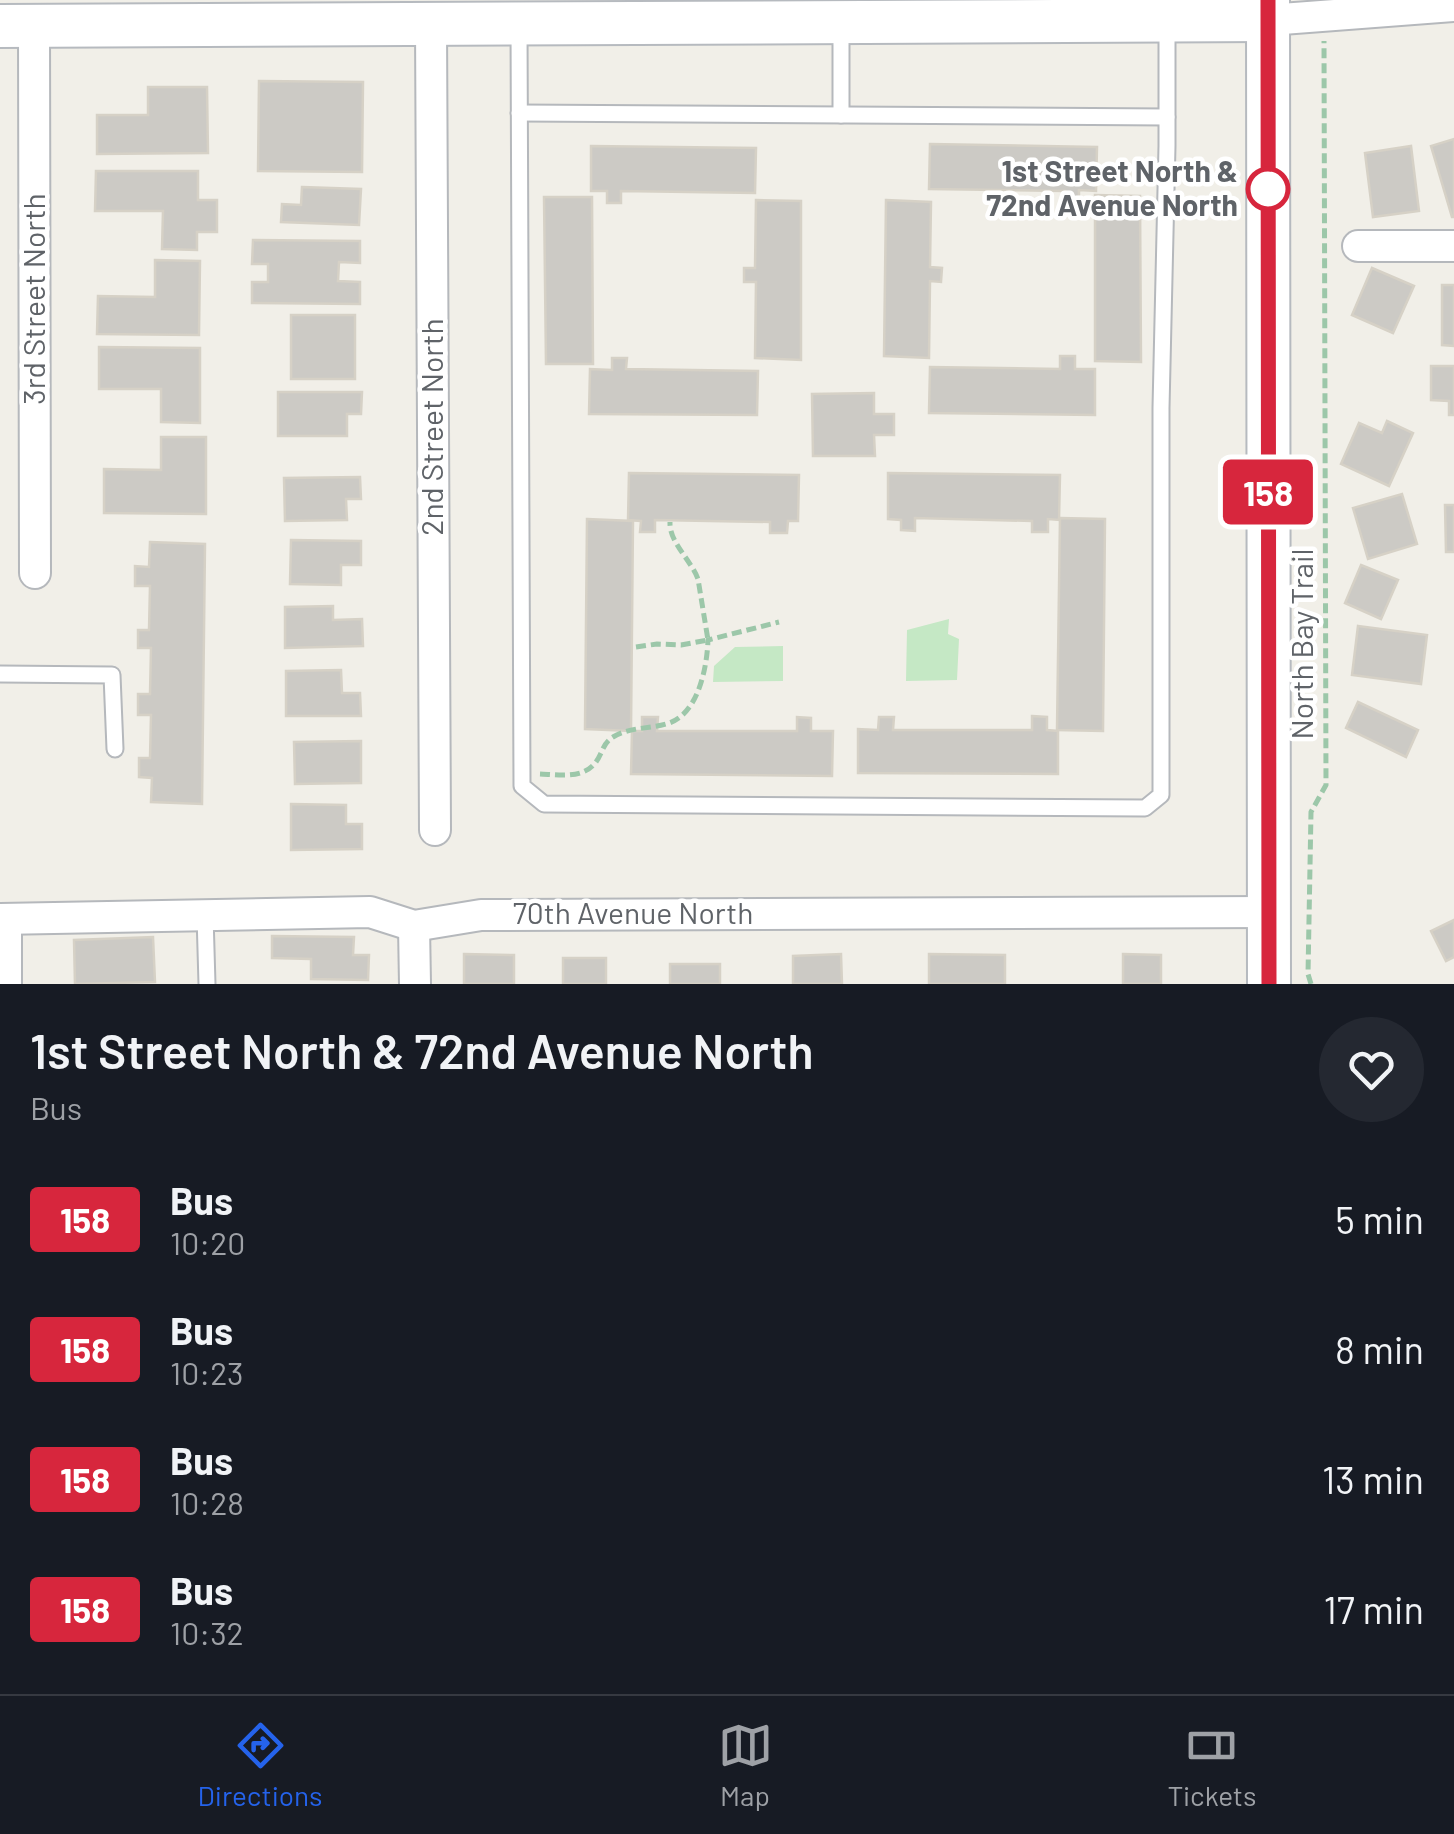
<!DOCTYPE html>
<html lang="en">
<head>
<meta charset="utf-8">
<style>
  :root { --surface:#171b24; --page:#242831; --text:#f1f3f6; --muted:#9ea1a6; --line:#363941; --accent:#2563eb }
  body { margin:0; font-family:Barlow,sans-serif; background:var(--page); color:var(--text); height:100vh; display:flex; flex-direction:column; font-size:38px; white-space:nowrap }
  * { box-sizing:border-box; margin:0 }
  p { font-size:32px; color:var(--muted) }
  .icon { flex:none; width:55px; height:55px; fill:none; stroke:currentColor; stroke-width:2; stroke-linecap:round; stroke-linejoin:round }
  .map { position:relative; height:984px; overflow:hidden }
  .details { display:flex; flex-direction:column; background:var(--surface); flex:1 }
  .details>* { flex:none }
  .badge { padding:0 20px; border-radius:8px; font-size:35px; line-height:65px }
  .map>.badge { position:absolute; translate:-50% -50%; box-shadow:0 0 0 5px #fff }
  .round { display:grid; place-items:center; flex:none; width:105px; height:105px; border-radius:52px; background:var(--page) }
  .head { display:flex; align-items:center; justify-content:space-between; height:170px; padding:0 30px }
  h1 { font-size:48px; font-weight:600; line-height:75px }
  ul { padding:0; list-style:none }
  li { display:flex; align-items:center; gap:30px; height:130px; padding:0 30px }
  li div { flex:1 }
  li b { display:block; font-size:38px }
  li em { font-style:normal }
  li .badge { min-width:110px; font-weight:700; text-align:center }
  .menu { display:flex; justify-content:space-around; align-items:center; height:140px; border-top:2px solid var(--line); background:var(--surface); font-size:28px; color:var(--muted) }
  .menu a { display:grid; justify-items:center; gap:5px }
  .menu .active { color:var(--accent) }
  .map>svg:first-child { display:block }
  .green { fill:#c5e8c5 }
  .building { fill:#cccac5; stroke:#d6d1c6; stroke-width:2.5 }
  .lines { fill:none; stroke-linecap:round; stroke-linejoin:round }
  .lane-casing { stroke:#b5b8bc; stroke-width:19 }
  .street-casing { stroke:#b5b8bc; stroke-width:34 }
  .secondary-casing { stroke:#b6babf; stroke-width:46 }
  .path { stroke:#9cc7a9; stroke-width:5; stroke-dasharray:10 5; stroke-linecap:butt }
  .lane { stroke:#fff; stroke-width:15 }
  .street { stroke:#fff; stroke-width:30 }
  .secondary { stroke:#fff; stroke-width:42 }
  .line-casing { stroke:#fff; stroke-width:22 }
  .line { stroke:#d7263d; stroke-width:15 }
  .stop-dot { fill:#fff; stroke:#d7263d; stroke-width:5 }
  .labels { text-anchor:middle; stroke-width:9; stroke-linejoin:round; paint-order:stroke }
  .stop-label { font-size:30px; font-weight:bold; fill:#5f6368; stroke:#fff; text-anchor:end }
  .street-label { font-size:30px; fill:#5f6368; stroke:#fff }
</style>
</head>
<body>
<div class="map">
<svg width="1454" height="984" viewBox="0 0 1454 984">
  <rect width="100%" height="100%" fill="#f1efe8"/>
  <g class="green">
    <polygon points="949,619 948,634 959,639 957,680 906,681 907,630"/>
    <polygon points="783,646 783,681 713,682 714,666 735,647"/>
  </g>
  <g class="building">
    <polygon points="259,81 363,82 362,172 258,171"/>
    <polygon points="148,87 207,87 208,153 97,154 97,115 148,115"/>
    <polygon points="1454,139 1454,217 1452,217 1431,146"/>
    <polygon points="930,144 1097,147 1096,191 1079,190 1079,202 1064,201 1065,191 929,189"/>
    <polygon points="591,146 756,148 755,193 621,191 621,203 607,203 607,191 591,191"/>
    <polygon points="1411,146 1419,211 1373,217 1365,153"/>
    <polygon points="96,171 198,171 198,200 217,200 217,232 197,232 197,250 162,249 163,211 95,211"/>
    <polygon points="302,187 361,189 359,225 281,222 282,204 301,205"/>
    <polygon points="1095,195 1140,196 1141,362 1095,361"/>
    <polygon points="544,197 592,197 593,364 546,364"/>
    <polygon points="756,200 801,201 801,360 755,358 756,282 744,282 744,268 755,268"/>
    <polygon points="886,200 931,202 930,267 942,268 941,282 930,281 929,358 884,356"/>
    <polygon points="253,240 360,241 360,263 339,262 338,281 360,282 360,304 252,303 252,282 268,282 268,264 252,264"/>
    <polygon points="155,260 200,261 199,335 97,334 98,296 155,297"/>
    <polygon points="1372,268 1414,286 1393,333 1352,315"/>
    <polygon points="1442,285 1454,285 1454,346 1442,345"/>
    <rect x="291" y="315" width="64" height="64"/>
    <polygon points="99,347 200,348 200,423 161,422 161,389 99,389"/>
    <polygon points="1060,356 1075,356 1075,369 1095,369 1095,415 929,413 930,367 1060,369"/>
    <polygon points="612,358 627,358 626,369 758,371 757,415 589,414 590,369 612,370"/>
    <polygon points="1431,366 1454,366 1454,415 1449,415 1449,401 1431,400"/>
    <polygon points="278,392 362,392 361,414 347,414 347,436 278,436"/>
    <polygon points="874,393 874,414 894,414 894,435 874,435 875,456 813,456 812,394"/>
    <polygon points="1387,421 1413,433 1389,486 1341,464 1359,423 1382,433"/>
    <polygon points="161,437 206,437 206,514 104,513 104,469 161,470"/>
    <polygon points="629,473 799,475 798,521 788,521 787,533 770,533 770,522 655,520 655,532 640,532 641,521 628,520"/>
    <polygon points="888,473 1060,475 1059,520 1048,519 1048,532 1032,532 1032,521 915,518 915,531 901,530 901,520 888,519"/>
    <polygon points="360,477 361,499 346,499 347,520 285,521 284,478"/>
    <polygon points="1402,494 1417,544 1368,559 1353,508"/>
    <polygon points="1445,505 1454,505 1454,552 1446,552"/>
    <polygon points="1060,518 1105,519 1103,731 1057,730"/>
    <polygon points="587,519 633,521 631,731 585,729"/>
    <polygon points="291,540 361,541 361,565 341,565 341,585 290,584"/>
    <polygon points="150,542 205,544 202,804 151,802 152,778 139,777 139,758 150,758 151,715 138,715 138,694 150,694 151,648 138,648 138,630 149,630 150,586 135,586 135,566 149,567"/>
    <polygon points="1361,565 1398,580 1381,619 1345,603"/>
    <polygon points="333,606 333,620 362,619 363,646 285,648 285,607"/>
    <polygon points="1358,626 1427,635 1421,684 1352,675"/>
    <polygon points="341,670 342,693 360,693 361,716 286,716 286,671"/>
    <polygon points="1358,702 1418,730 1406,757 1346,728"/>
    <polygon points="1032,716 1047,717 1047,730 1058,731 1058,774 858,773 858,729 878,730 879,717 894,717 893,730 1032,730"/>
    <polygon points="642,717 658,717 657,731 797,731 797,717 811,718 811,731 833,731 832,776 631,774 632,731 642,731"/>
    <polygon points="361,741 361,783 295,784 294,742"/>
    <polygon points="291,804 346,805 346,824 362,824 362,849 291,850"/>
    <polygon points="1454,920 1454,957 1446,961 1431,931"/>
    <polygon points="272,936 354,937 353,955 369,955 368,980 311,979 311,959 272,958"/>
    <polygon points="153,937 155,982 75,984 74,940"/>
    <polygon points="464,954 514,955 514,984 464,984"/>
    <polygon points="841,954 842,984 793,984 793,956"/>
    <polygon points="929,954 1005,955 1005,984 929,984"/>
    <polygon points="1123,954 1161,955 1161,984 1123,984"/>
    <rect x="563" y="958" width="43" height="26"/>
    <rect x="670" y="964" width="50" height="20"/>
  </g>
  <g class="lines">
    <defs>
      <g id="lane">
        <polyline points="841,26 841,115"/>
        <polyline points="519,27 522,786 544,804 1145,808 1161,795 1161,408 1167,146 1167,22"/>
        <polyline points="519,113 1167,117"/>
        <polyline points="0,674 112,675 115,749"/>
        <polyline points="205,915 207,984"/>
      </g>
      <g id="street">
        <polyline points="1268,20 1454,6"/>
        <polyline points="431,24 435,830"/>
        <polyline points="34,26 35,573"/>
        <polyline points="1358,246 1454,246"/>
        <polyline points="0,919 370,912 414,926 481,915 1269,912"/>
        <polyline points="6,919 6,984"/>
        <polyline points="414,926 415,984"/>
      </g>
      <g id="secondary">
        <polyline points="1268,0 1269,984"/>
        <polyline points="0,26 1268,20"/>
      </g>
    </defs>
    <use href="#lane" class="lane-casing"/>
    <use href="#street" class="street-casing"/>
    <use href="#secondary" class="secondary-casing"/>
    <g class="path">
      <path d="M636 647 657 644 681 645 708 640 698 579C691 560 669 542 670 522"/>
      <path d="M540 774C563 775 589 780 600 755 604 747 605 742 613 737 630 727 648 729 666 724 698 716 707 668 708 640L779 622"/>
      <polyline points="1311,984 1308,974 1311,812 1326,785 1324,41"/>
    </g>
    <use href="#lane" class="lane"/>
    <use href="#street" class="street"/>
    <use href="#secondary" class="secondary"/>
  </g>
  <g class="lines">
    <defs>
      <polyline id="line" points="1268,0 1269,984"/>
    </defs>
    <use href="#line" class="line-casing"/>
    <use href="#line" class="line"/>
  </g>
  <circle class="stop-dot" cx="1268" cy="189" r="20"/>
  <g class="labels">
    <g class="stop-label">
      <text x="1238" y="182">1st Street North &amp;<tspan x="1238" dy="34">72nd Avenue North</tspan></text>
    </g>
    <g class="street-label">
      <text transform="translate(35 299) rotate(-90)" y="10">3rd Street North</text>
      <text transform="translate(433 427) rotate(-90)" y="10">2nd Street North</text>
      <text transform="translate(1303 644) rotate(-90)" y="10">North Bay Trail</text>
      <text x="633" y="924">70th Avenue North</text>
    </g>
  </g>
</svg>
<b class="badge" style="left:1268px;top:492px;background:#d7263d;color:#fff">158</b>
</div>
<section class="details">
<div class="head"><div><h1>1st Street North &amp; 72nd Avenue North</h1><p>Bus</p></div><a class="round"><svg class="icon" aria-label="heart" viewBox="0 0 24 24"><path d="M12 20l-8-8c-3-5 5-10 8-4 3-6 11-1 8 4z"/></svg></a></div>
<ul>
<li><span class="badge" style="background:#d7263d;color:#fff">158</span><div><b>Bus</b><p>10:20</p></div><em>5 min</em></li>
<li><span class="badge" style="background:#d7263d;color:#fff">158</span><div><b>Bus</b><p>10:23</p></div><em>8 min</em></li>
<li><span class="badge" style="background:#d7263d;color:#fff">158</span><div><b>Bus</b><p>10:28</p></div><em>13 min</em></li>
<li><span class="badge" style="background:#d7263d;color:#fff">158</span><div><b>Bus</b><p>10:32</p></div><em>17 min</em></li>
</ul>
</section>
<nav class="menu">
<a class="active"><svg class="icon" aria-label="directions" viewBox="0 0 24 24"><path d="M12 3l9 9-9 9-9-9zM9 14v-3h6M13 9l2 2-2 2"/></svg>Directions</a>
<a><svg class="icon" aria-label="map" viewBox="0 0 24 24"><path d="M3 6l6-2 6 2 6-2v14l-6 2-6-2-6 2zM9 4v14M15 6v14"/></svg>Map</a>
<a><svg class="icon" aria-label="tickets" viewBox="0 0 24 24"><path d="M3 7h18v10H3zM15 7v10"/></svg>Tickets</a>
</nav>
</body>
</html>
